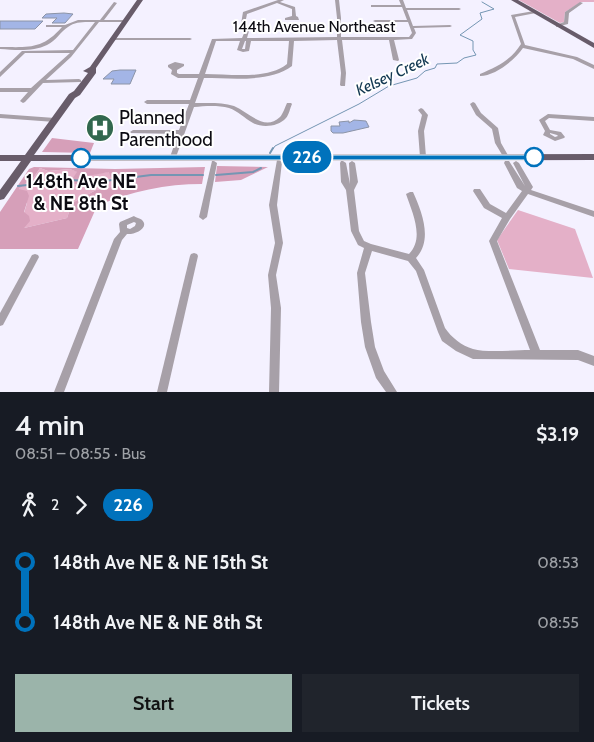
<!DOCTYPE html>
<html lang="en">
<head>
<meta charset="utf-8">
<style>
  :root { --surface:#171b24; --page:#20242c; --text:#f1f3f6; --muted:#9ea1a6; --accent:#9bb4aa }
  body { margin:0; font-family:Cabin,sans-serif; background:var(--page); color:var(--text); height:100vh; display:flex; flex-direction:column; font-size:19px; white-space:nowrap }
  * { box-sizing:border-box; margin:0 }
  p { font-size:16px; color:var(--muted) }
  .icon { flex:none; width:28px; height:28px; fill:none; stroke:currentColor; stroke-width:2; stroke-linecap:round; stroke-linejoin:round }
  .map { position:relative; height:392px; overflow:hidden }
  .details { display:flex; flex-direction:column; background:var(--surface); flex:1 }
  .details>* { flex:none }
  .badge { padding:0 10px; border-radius:16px; font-size:18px; line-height:32px }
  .map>.badge { position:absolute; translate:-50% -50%; box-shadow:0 0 0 2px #fff }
  .legs { display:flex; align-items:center; gap:8px; height:55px; padding:0 15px; font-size:16px }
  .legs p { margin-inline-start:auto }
  .head { display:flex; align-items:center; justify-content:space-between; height:85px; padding:0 15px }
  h1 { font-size:28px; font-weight:600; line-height:38px }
  .button { display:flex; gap:10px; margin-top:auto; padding:10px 15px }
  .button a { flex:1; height:58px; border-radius:0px; background:var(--accent); color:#111; font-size:20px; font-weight:600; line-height:58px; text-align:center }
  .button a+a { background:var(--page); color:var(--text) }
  ul { padding:0 15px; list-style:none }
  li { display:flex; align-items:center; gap:18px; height:60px; font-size:19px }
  li i { display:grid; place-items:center; width:8px; height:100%; margin:0 6px; background:currentColor }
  li i::after { content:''; width:12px; height:12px; margin:-6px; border:4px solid; border-radius:50%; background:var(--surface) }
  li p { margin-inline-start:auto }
  li:first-child i { background:linear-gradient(#0000 50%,currentColor 0) }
  li:last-child i { background:linear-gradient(currentColor 50%,#0000 0) }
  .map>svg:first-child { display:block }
  .green { fill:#e4b0c8 }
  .forest { fill:#d69fb9; fill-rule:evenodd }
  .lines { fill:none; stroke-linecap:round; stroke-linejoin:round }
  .stream-far1 { stroke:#7496b3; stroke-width:1 }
  .stream { stroke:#7496b3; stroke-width:2 }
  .building { fill:#a3b5e6; stroke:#8c94a7 }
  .minor { fill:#a7a0a8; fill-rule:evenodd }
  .major { fill:#685c6a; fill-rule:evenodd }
  .line-1 { fill:#0072bc; stroke:#fff }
  .stop-1-dot { fill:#fff; stroke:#0072bc; stroke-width:2.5 }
  .labels { text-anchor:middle; stroke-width:4; stroke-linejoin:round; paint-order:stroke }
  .far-street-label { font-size:16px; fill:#0c0b12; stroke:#fff }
  .far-water-label { font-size:16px; font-style:italic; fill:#123851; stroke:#fff }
  .poi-label { font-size:19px; fill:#0c0b12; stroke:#fff; text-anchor:start }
  .stop-label { font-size:19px; font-weight:bold; fill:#0c0b12; stroke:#fff }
</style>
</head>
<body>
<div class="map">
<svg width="594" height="392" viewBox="0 0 594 392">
  <rect width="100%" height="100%" fill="#f4f1ff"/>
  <g class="green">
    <polygon points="519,0 594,0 594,2 581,2 565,12 564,22 560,23"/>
    <path d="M40 168 48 171 70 169 78 172 74 178 51 180 56 188 64 185 90 184 88 176C99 173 116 168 125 177L111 187 96 190 72 203 67 218 24 228V213L27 203 19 189 34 177Z"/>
    <polygon points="518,210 575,229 593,278 509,269 497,240"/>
  </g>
  <g class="forest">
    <polygon points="52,138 94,143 90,153 42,152"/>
    <polygon points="217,166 268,167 241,180 215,182"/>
    <path d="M34 167 115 169 205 167 202 184C166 184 131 191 97 206L78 249H0V212L29 169ZM40 168 48 171 70 169 77 172 73 178 50 180 56 189 64 185 91 184 88 176 109 172 111 178 122 173 125 177 111 187 96 190 72 203 67 218 24 228 30 221 29 216 24 212 29 196 27 191 19 189 34 177Z"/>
  </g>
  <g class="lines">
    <polyline class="stream-far1" points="273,149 275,146 359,104 389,86 417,78 425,71 435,68 437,64 457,63 464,58 476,55 473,50 473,41 460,35 482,19 480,13 494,9 482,2"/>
    <g class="stream">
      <polyline points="270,153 273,148"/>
      <polyline points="216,175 253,172 261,168"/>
      <polyline points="18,186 72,180 97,182 151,175 203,175"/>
    </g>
  </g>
  <g class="building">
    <polygon points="46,14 64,13 73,14 65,23 52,23 57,18 42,18"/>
    <polygon points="0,21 43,21 35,29 0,29"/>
    <polygon points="120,70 136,70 130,84 111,84 114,79 103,79 112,71"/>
    <polygon points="354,120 366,121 369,127 343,133 333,133 331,131 331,126 340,126 339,122 349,121 349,123"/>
    <polygon points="95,123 111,124 106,132 89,132"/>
  </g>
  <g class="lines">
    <g class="minor">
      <path d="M278 0H284L280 2 295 7 296 16 298 17 299 20H285V18L292 16V9L277 3 247 14 245 24 249 31 247 38 337 37V18L335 0H339L341 18V37H409L412 33 408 22H375L373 21 375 20H407L402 7H371V5H401L399 0H403L406 8H459L461 9 459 10H407L413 26 450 25 452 26 450 27 414 28 416 33 412 39 394 40 399 60 398 61 393 60 389 40H342L346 73 345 86H341L340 85 341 73 337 40 294 41 292 66C269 83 231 78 204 78L195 103C208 103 222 102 234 106 249 112 264 132 280 117 283 114 285 107 287 103H291L292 104C290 108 289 115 286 118 278 127 262 128 253 123 244 118 238 111 229 108 218 105 205 106 194 107L176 157 173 159 170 157 178 134 131 133 130 132 133 130H179L189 104H147L144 102 147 100H190L198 78H178L171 74 172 70 168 67V65L175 62 184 64V66L177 70V73L179 74H199L212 39 242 38 245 31 241 24 243 12ZM216 41H240L237 50 243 52 249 51 251 41H289L287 64C267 80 230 74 205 74ZM245 41H246L245 49H242Z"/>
      <path d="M114 2 117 3 104 20H125L127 21V22H99L71 57 46 80 79 79 81 80V82L43 83 25 102 23 103 20 101 28 92H0V88H31L70 53H25L0 77V72L22 51 73 50 95 22C85 22 76 21 68 27 60 32 57 40 47 45 33 52 15 50 0 49V47C28 47 42 50 62 27H46V25H65L78 20H100Z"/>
      <polygon points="580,2 583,3 569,13 568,24 556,27 556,25 564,22 565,12"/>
      <path d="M534 11 536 12V13L515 17 525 45 577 57 594 65V69L573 59 523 48C515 60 495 76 480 76V74C497 67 511 60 521 44L511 15Z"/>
      <polygon points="110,38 190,38 192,39 190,40 112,40 110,39"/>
      <polygon points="473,102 475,103 481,113 498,128 501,143 509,157 508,158 504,158 495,143 492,129 476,115 470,104"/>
      <polygon points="421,108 423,109 428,115 424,131 426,157 423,159 420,157 418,131 422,115 418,110"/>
      <polygon points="0,114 55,118 58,120 55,122 0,118"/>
      <path d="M548 114 594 117V121L549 118 545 121 550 130 561 132 565 137 564 138 555 141 543 135 545 131 539 120ZM550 133 557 135 558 136 555 137 550 134Z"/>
      <polygon points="277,160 279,160 282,162 277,205 283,243 276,275 281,308 279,392 269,392 271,308 268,275 275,243 269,205"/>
      <polygon points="212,161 214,161 217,163 207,217 203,220 199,217"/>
      <path d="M341 161H343L346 163 350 184 349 163 352 161 355 163 358 182 354 190 359 231 364 241 371 244 409 254C425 238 412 212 406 194L410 192H413C422 212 433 240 416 258L424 270 445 328C451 337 462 346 473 349 487 353 515 350 530 350L489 241 502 218 484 208 473 191 474 189H480L490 204 506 213 522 191 517 188 504 163 505 161H509L525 186 513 163 516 161 519 163 533 187 531 190 594 211V217L528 194 510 219 497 241 540 350H578L594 356V366L578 360 473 359 456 351 442 341 438 332 416 271 408 261 372 251 365 273 371 322 375 347 384 371 397 392H386L376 378 365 347 361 322 357 273 364 248 358 245 351 231 346 190 341 182 340 163Z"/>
      <path d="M134 216C135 217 141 219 142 220 150 228 134 235 127 234L122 240 64 392H54L114 239 120 232 119 224 120 222ZM134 222 136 223 135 226 130 229 127 228V225Z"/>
      <polygon points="194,253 197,254 198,256 167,392 157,392 190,256 191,254"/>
      <polygon points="35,254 38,255 39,257 3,325 0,326 0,313 32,255"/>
    </g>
    <g class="major">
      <polygon points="137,0 143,0 96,68 96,73 80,95 75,98 34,155 594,154 594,160 31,161 4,199 0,200 0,190 21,161 0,161 0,155 25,155 69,94 74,91 88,73 83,71 90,67"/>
      <polygon points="511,0 518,0 594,43 594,48"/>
    </g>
  </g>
  <polygon class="line-1" points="81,155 534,155 538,157 534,160 78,160 76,158"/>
  <defs>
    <symbol id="hospital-disc" viewBox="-11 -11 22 22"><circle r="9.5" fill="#32684e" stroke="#fff"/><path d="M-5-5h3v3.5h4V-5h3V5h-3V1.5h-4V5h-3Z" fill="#fff"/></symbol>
  </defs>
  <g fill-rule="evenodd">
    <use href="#hospital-disc" x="84" y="112" width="32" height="32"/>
  </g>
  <g class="stop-1-dot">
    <circle cx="534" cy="157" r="9"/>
    <circle cx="81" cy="158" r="9"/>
  </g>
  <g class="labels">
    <g class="far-street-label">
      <text x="314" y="32">144th Avenue Northeast</text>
    </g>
    <g class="far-water-label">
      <text transform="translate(392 74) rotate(-25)" y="6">Kelsey Creek</text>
    </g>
    <g class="poi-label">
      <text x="119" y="124">Planned<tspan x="119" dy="22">Parenthood</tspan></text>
    </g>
    <g class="stop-label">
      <text x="81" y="188">148th Ave NE<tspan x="81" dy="22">&amp; NE 8th St</tspan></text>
    </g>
  </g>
</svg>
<b class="badge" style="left:307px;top:157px;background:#0072bc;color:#fff">226</b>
</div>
<section class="details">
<div class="head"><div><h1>4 min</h1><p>08:51 – 08:55 · Bus</p></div><b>$3.19</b></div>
<div class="legs"><svg class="icon" aria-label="walk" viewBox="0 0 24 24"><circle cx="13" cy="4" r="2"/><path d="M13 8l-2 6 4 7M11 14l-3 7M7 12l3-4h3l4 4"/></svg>2<svg class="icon" aria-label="forward" viewBox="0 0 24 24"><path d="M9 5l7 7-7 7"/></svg><b class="badge" style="background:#0072bc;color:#fff">226</b></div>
<ul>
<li><i style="color:#0072bc"></i><b>148th Ave NE &amp; NE 15th St</b><p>08:53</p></li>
<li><i style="color:#0072bc"></i><b>148th Ave NE &amp; NE 8th St</b><p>08:55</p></li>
</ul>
<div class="button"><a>Start</a><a>Tickets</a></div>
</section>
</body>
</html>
